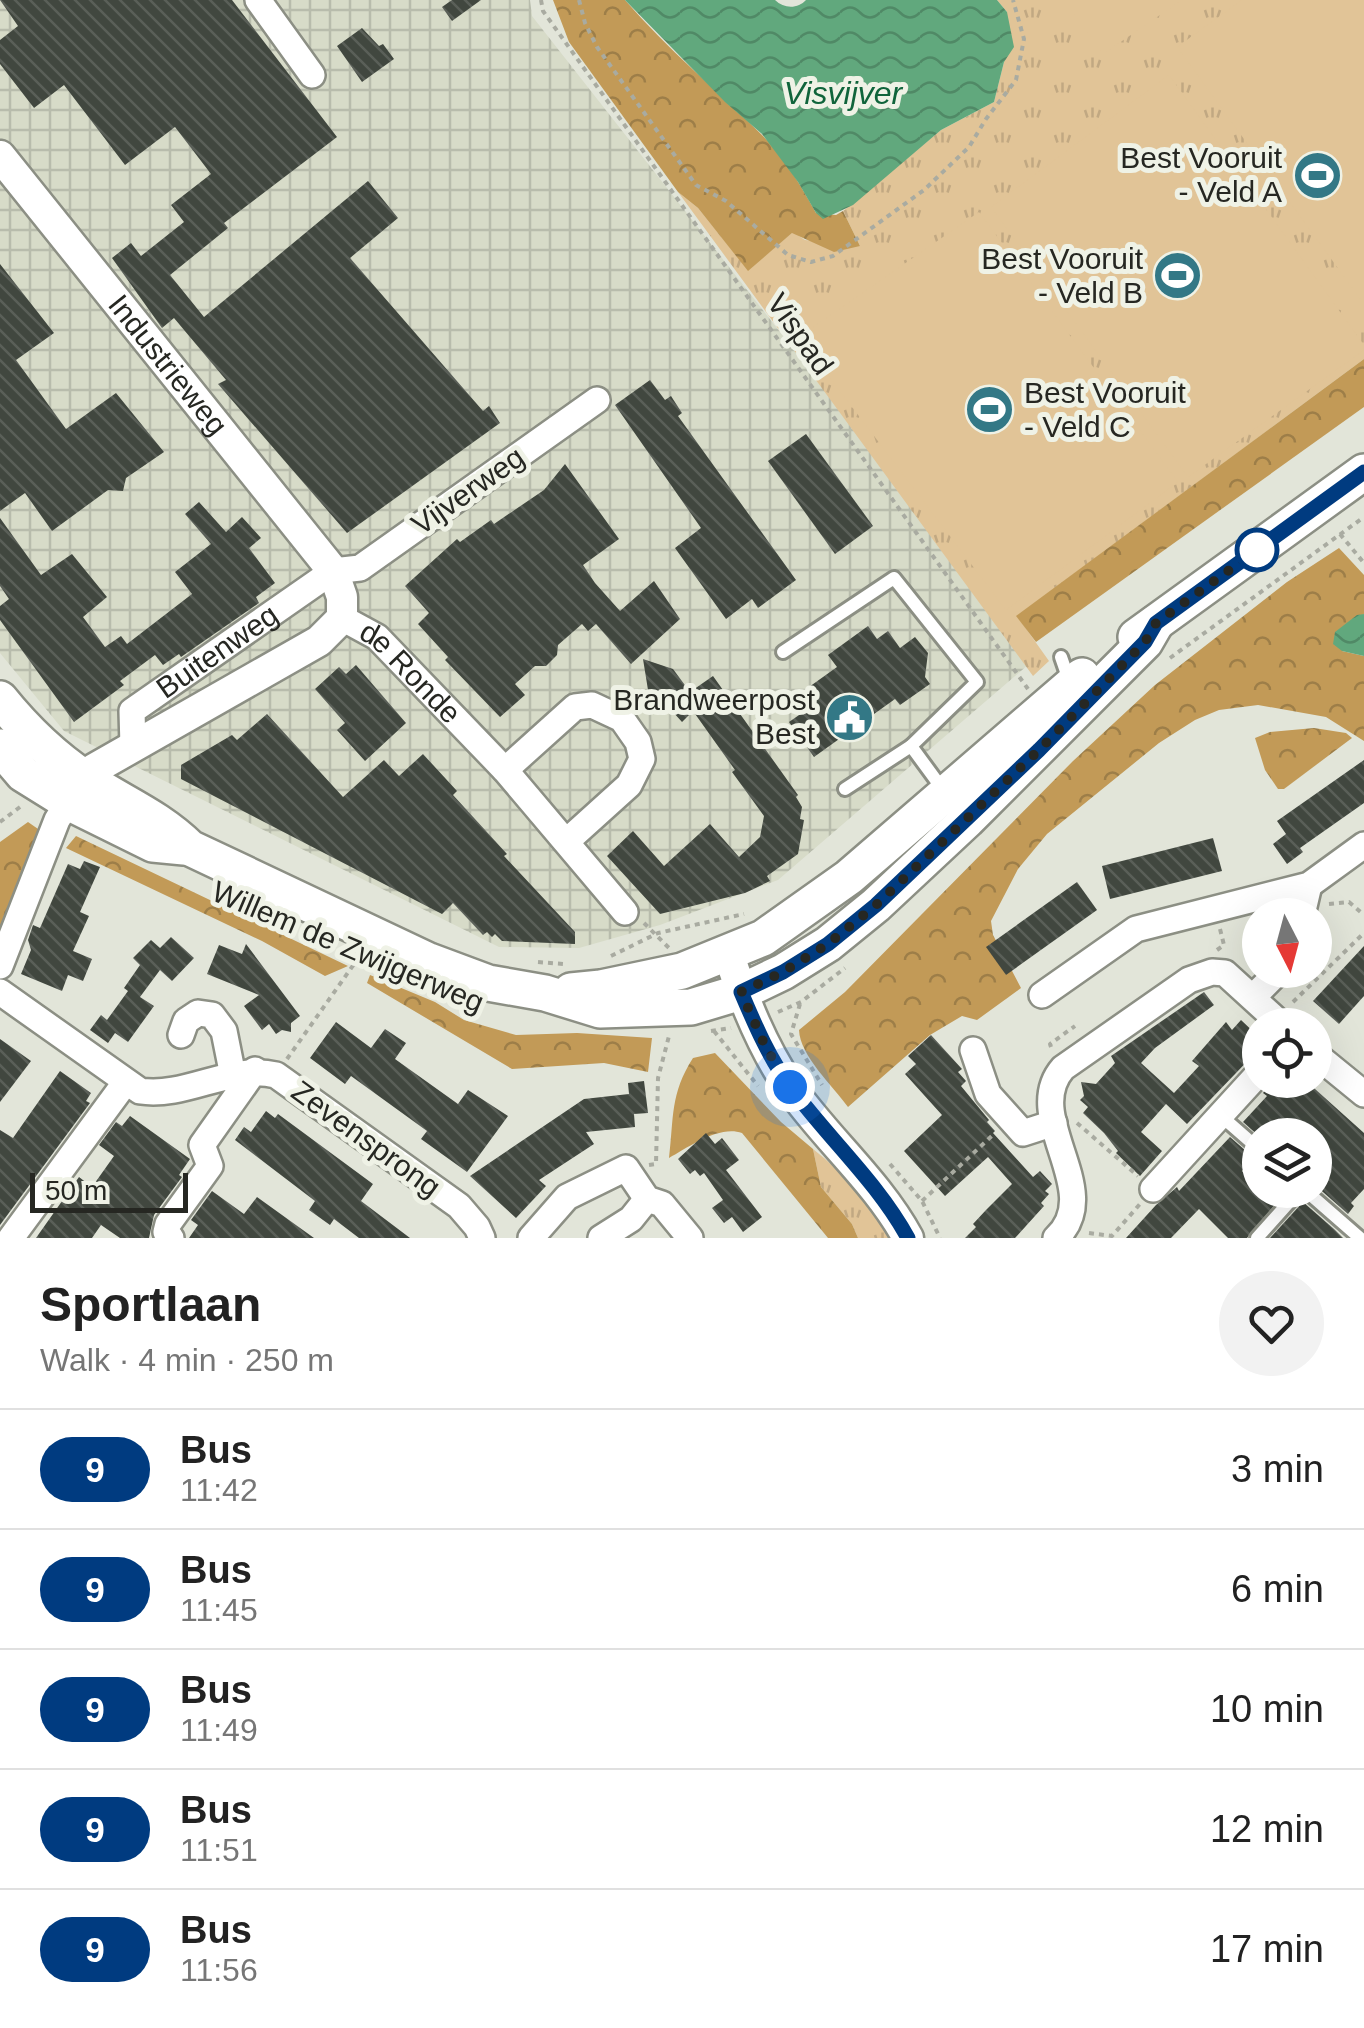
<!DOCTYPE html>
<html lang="en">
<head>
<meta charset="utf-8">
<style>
  :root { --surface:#fff; --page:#f2f2f2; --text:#222; --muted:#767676; --line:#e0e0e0 }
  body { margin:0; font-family:Helvetica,sans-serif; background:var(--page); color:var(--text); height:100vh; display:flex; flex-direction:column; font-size:38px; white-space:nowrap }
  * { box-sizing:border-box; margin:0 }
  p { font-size:32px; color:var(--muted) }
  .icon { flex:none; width:55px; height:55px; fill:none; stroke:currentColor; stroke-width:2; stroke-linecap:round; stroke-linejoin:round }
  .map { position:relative; height:1238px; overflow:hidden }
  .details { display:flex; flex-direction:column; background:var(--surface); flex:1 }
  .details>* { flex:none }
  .badge { padding:0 20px; border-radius:32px; font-size:35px; line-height:65px }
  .needle { width:65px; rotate:174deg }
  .fabs { position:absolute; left:1242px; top:898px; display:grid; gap:20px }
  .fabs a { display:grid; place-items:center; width:90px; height:90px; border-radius:50%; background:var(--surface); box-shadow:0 10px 40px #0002; font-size:50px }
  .scale { position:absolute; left:30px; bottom:25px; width:158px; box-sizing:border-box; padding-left:10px; border:5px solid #262722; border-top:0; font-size:28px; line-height:35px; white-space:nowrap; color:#262722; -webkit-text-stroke:8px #eff2e6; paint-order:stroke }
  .you { position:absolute; width:50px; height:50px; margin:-25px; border:8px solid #fff; border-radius:50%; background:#1a73e8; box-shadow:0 0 0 15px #1a73e833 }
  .map>.badge { position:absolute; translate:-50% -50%; box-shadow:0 0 0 5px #fff }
  .round { display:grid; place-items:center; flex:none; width:105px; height:105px; border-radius:52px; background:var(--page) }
  .headline { display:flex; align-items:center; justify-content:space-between; height:170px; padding:0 40px }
  h1 { font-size:48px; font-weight:800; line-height:75px }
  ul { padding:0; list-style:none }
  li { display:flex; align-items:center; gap:30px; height:120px; padding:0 40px; border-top:2px solid var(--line) }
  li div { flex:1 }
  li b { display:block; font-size:38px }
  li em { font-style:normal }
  li .badge { min-width:110px; font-weight:700; text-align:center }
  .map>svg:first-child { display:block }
  .industrial { fill:url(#industrial-grid) }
  .grass { fill:url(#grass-tufts) }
  .forest { fill:url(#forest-crowns) }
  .pitch { fill:#e1c497 }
  .water { fill:url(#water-waves) }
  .building { fill:url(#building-back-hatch) }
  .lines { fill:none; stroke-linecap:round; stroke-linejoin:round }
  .service-casing { stroke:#8c8f84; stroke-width:18 }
  .minor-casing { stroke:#8c8f84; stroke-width:30 }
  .tertiary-casing { stroke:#8c8f84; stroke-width:35 }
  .secondary-casing { stroke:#8c8f84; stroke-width:40 }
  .path { stroke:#a9aba1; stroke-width:4; stroke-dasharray:5 5; stroke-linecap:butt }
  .service { stroke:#fff; stroke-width:12 }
  .minor { stroke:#fff; stroke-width:25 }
  .tertiary { stroke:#fff; stroke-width:30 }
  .secondary { stroke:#fff; stroke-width:35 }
  .line-casing { stroke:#fff; stroke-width:22 }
  .line { stroke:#003b80; stroke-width:15 }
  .walk { stroke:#262722; stroke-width:10; stroke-dasharray:0 18 }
  .stop-dot { fill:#fff; stroke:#003b80; stroke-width:5 }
  .labels { text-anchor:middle; stroke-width:10; stroke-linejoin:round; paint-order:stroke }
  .poi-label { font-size:30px; fill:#262722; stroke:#eff2e6; text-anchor:end }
  .street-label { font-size:30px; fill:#262722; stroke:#eff2e6 }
  .water-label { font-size:32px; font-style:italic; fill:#10643b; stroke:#eff2e6 }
</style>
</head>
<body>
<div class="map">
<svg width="1364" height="1238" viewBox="0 0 1364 1238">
  <defs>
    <pattern id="industrial-grid" width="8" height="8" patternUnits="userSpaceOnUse" patternTransform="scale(2.5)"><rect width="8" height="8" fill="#d7dbc8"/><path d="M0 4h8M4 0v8" fill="none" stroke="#b8bcac"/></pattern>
    <pattern id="grass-tufts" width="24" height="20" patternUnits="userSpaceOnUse" patternTransform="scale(2.5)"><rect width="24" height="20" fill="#e1c497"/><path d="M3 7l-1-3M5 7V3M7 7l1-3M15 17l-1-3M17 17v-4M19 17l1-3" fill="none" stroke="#c1a882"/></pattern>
    <pattern id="forest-crowns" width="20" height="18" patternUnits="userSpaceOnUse" patternTransform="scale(2.5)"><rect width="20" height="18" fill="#c29a57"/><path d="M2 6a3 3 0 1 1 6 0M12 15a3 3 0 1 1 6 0" fill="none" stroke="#9d7e48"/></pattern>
    <pattern id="water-waves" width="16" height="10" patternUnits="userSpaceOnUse" patternTransform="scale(2.5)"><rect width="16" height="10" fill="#61a87d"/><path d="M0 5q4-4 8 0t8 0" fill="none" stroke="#508966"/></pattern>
    <pattern id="building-back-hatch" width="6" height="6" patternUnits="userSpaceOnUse" patternTransform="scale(2.5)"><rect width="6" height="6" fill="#41473f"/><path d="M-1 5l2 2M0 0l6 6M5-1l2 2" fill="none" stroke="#5a5f58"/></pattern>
  </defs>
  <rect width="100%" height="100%" fill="#e2e5d9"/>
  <polygon class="industrial" points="0,0 530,0 532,16 1036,658 778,880 660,925 579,948 499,947 64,731 0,653"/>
  <g class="grass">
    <polygon points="997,0 1364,0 1364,359 1017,616 1049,661 1033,676 678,192 698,208 748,270 793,232 805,240 860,246 843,211 941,130 994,102 1004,62 1007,12"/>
    <path d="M813 1149C845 1174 869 1204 891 1238H858L852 1224 821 1187Z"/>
  </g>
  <g class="forest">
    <path d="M553 0H625C667 49 718 91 763 136 785 158 801 186 816 213L836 215 843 211 860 246 834 252 792 233 748 271 698 208 678 192 569 42Z"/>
    <polygon points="1364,359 1364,407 1036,642 1016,616"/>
    <path d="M1339 548 1364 575V614L1352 621 1342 651 1364 656V741L1326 717 1258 705 1219 710 1195 720 1159 743 1047 834 1018 869 991 921 993 935 1021 988 977 1020 962 1016 930 1035 848 1107C833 1086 800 1056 799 1030L845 992 1073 761 1155 685 1287 582Z"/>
    <polygon points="1314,728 1346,733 1352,738 1284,789 1278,789 1265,770 1255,738 1270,732"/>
    <polygon points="28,822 41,831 0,937 0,842"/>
    <polygon points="76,836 348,966 325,976 262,941 66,848"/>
    <polygon points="370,975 435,1002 464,1020 516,1035 577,1033 652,1038 648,1072 604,1063 512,1069 367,983"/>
    <path d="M715 1053 781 1122 813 1149 821 1187 852 1224 858 1238H828L742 1133C719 1125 689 1147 669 1158 674 1117 670 1094 693 1058Z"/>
  </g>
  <g class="pitch">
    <polygon points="1064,0 1182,0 1103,54"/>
    <polygon points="1242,0 1364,0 1364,304 1177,47"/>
    <polygon points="1169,75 1364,345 1364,350 1188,477 991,207"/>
    <polygon points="979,212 1178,482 1006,610 799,337"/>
  </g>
  <g class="water">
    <path d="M625 0H775C784 9 798 9 806 0H997L1007 12 1014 47 1004 62 994 102 941 130 853 205 823 219 816 213 798 182 762 134 725 102Z"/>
    <polygon points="1364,614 1364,656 1342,651 1333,644 1335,632 1357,615"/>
  </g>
  <g class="building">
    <polygon points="0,0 232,0 337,137 224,223 228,228 170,275 204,317 368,181 398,218 350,258 483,411 489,406 500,423 347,533 218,384 226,380 174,318 162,328 112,258 131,243 141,256 184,222 171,205 211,174 175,127 125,165 64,85 34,108 0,64 0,40 18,26"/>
    <polygon points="452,0 481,0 452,21 442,7"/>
    <polygon points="362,28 379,46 383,44 394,59 362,82 337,46"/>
    <polygon points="0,264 54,333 16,360 66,429 116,393 164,452 126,478 123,491 108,490 52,531 25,493 0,511"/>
    <polygon points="650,380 665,400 671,396 682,413 678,416 796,580 758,608 752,599 726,619 675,548 701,528 615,405"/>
    <polygon points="806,434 873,526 835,554 768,461"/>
    <polygon points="565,464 619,539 583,565 595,583 620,611 654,581 680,619 631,664 596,624 588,631 582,624 558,645 557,655 546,666 535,666 515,684 525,695 500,717 445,660 448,657 418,624 429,613 405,586 457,539 460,542 491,520 494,524 544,490"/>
    <polygon points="199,502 226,532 242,517 261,538 249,548 275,583 256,597 259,603 181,657 179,654 163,665 155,655 120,681 124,685 74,722 0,620 0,606 9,599 0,586 0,518 41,575 72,554 107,597 83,617 105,647 121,636 127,644 192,594 175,572 211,544 185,514"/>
    <polygon points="868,626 877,639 888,631 900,648 915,637 928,653 925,677 930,684 900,705 895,699 814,757 789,722 812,706 802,692 837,667 828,655"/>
    <polygon points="643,659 673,669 690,692 713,676 798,795 796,797 802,807 800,819 804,820 798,854 767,876 770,881 745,893 660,914 607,856 633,831 664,866 710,824 739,857 760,837 764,816 732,772 735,770 693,711 682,722 663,701 653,696 648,690"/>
    <polygon points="356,665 406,723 365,761 337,730 345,723 315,689 339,667 346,674"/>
    <polygon points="267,714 343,797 384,760 399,776 423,754 457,791 453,795 507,854 504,856 575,932 575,944 502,941 495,934 492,937 487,932 483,935 453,903 442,914 181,779 181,765 232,735 237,740"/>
    <polygon points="1364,760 1364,803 1300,848 1303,852 1287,864 1273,844 1286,834 1277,821"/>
    <polygon points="1213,838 1222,871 1110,899 1102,866"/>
    <polygon points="84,861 100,867 80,912 89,916 73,951 92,959 83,981 68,975 62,991 21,974 31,950 28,940 33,925 40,928 68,864 80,869"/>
    <polygon points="1077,882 1097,910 1006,975 986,947"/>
    <polygon points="171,937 194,958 172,981 160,970 140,997 154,1006 128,1042 115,1033 108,1043 90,1030 101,1015 107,1020 128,991 124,988 140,965 133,958 151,940 160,948"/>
    <polygon points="246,944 300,1016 291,1023 291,1032 282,1030 276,1034 269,1024 262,1030 244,1006 259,995 207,974 219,945 242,954"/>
    <polygon points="1364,946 1364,996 1339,1024 1313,1001"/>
    <polygon points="1204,992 1214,1005 1155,1048 1141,1063 1174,1093 1199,1066 1192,1061 1226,1022 1232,1030 1241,1020 1260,1038 1260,1048 1187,1124 1166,1104 1141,1132 1162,1151 1140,1176 1116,1153 1118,1151 1104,1133 1083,1113 1088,1107 1080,1100 1084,1096 1081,1082 1096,1084 1115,1063 1111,1056"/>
    <polygon points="336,1022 371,1048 385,1029 406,1043 395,1059 458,1104 468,1090 508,1116 467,1172 421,1139 427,1131 351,1076 345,1084 310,1058"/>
    <polygon points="931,1035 962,1069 958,1072 966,1081 961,1086 989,1120 987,1122 995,1131 993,1133 1033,1177 1040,1171 1052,1184 1045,1191 1049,1194 1041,1203 1044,1206 1015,1238 965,1238 976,1227 973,1224 986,1210 1012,1184 988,1157 945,1196 904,1151 942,1115 905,1074 916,1064 908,1056"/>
    <polygon points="0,1039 31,1061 0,1102"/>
    <polygon points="60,1071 91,1093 86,1101 90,1103 0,1225 0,1130 13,1138"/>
    <polygon points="1274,1080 1305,1080 1364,1133 1364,1189 1351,1203 1354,1206 1348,1214 1315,1185 1315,1135 1260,1137 1243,1122 1267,1096 1263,1093"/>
    <polygon points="644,1081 648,1113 634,1114 635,1127 586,1132 594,1144 539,1180 546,1186 516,1218 470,1176 584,1099 629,1094 628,1083"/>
    <polygon points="266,1111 275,1118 278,1114 373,1184 361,1201 410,1238 359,1238 334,1219 330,1225 309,1210 315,1201 235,1140 244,1127 251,1132"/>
    <polygon points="130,1116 190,1159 179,1175 182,1177 154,1215 149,1238 120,1238 101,1225 92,1238 36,1238 79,1177 92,1187 114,1156 99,1145 116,1122 122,1126"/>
    <polygon points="706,1133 715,1144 722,1138 739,1160 726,1170 762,1217 743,1232 732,1217 724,1223 712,1208 723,1200 704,1173 700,1176 695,1170 690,1174 678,1159"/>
    <polygon points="1230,1137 1254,1158 1242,1171 1260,1190 1287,1190 1247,1238 1228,1238 1199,1209 1171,1238 1126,1238 1156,1205 1177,1187 1179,1191"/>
    <polygon points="212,1191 244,1214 257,1197 314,1238 189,1238 198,1225 191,1220"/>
    <polygon points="1303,1202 1334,1229 1343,1238 1270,1238"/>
  </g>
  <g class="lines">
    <defs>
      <g id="service">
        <polyline points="783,652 894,578 977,682 911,746"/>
        <polyline points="1061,657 1070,683"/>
        <polyline points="845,789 911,746 944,791"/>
        <polyline points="1220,1115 1260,1150"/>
        <polyline points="1305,1190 1360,1238"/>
        <polyline points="1257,1238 1300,1190"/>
      </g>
      <g id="minor">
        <polyline points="258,0 312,75"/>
        <path id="s1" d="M342 618 377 637 505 770 625 912"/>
        <path id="s2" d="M133 747 132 711 333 571 360 568 597 400"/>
        <polyline points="505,770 575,707 592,705 622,719 638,742 642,759 629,785 567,841"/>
        <polyline points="1302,915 1309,885"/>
        <polyline points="0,966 57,820 68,802"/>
        <path d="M0 992 140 1091C187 1098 230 1064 276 1075L459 1206 477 1227 482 1238"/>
        <polyline points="1042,995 1136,929 1309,885 1364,845"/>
        <polyline points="1253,997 1280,970"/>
        <polyline points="181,1035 186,1021 198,1013 212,1015 224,1031 233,1076"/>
        <polyline points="973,1050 988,1094 1023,1133 1054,1123"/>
        <polyline points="1315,1054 1364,1094"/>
        <polyline points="1153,1189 1260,1072"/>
        <polyline points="11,1238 125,1083"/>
        <polyline points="171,1238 166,1232 168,1224 210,1166 202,1145 255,1070"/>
        <polyline points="531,1238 567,1197 626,1168 647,1199 662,1204 690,1238"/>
        <polyline points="601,1238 631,1219 647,1199"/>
        <path d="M1056 1238C1107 1191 1020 1117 1063 1068L1189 980 1212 972 1225 973 1282 1025"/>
      </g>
      <g id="tertiary">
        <path id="s3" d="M0 156 333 571 342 597V618L319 641 94 769 72 796"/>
        <path d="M728 952C743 999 761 1045 789 1086 826 1139 877 1181 908 1238"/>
      </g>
      <g id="secondary">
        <polyline points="1136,637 1364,472"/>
        <path d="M0 699C25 730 53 757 86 779 124 804 157 816 190 848L429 961 488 983 545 993 600 1010 691 1007 741 992 783 972 828 944 876 905 967 820 1145 642 1156 623"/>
        <polyline points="0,747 23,774 68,802 153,844 184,847"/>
        <polyline points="571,991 601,988 682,971 763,938 849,877 1082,676"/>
      </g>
    </defs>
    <use href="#service" class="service-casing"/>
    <use href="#minor" class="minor-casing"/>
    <use href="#tertiary" class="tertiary-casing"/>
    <use href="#secondary" class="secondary-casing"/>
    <g class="path">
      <polyline points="541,0 543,11 1028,689"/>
      <polyline points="579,0 585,23 597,47 696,185 726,201 788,255 811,262 833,256 924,190 969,147 986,119 1016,80 1024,39 1013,0"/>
      <polyline points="1340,534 1364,563"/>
      <polyline points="1170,658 1364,517"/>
      <polyline points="0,822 20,807"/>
      <polyline points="1329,904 1349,902 1364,915"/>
      <polyline points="644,923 669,948"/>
      <polyline points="1217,950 1224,945 1220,929"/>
      <polyline points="611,956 658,933 744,914"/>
      <polyline points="538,962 564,964"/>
      <polyline points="1293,1002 1364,933"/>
      <polyline points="800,1004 791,1034 822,1085"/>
      <polyline points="778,1012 801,1002 845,968"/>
      <polyline points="711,1031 731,1028"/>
      <polyline points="714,1031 758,1086"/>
      <polyline points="1051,1047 1050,1044 1075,1026"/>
      <polyline points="287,1059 359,957"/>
      <polyline points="1077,1123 1138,1176"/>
      <polyline points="890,1164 922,1201 940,1238"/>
      <polyline points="649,1165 656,1164 658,1078 669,1036"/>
      <polyline points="922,1201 995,1133"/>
      <polyline points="1089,1233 1112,1236 1140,1204"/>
    </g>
    <use href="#service" class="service"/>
    <use href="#minor" class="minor"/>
    <use href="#tertiary" class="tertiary"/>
    <use href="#secondary" class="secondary"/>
  </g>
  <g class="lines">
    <defs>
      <path id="line" d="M908 1238C878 1183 830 1140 792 1089 770 1060 755 1025 741 992L783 972 828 944 876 905 1039 750 1145 642 1156 623 1364 472"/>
    </defs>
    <use href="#line" class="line-casing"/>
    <use href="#line" class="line"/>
    <polyline class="walk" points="790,1087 766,1048 741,992 783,972 828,944 876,905 1039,750 1145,642 1156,623 1257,550"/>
  </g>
  <defs>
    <symbol id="stadium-disc" viewBox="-11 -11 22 22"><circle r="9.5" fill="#337886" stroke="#eff2e6"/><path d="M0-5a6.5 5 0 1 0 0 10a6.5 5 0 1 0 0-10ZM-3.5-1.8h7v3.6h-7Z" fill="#fff"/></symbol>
    <symbol id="civic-disc" viewBox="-11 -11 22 22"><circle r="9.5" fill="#337886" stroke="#eff2e6"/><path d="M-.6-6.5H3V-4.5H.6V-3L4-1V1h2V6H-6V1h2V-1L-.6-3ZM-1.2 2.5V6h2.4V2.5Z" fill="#fff"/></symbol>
  </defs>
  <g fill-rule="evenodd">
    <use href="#stadium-disc" x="1290" y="148" width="55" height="55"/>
    <use href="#stadium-disc" x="1150" y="248" width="55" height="55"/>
    <use href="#stadium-disc" x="962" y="382" width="55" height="55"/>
    <use href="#civic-disc" x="822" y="690" width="55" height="55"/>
  </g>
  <circle class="stop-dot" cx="1257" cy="550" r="20"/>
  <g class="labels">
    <g class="poi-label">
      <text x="1282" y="168">Best Vooruit<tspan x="1282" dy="34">- Veld A</tspan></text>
      <text x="1143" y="269">Best Vooruit<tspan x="1143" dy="34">- Veld B</tspan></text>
      <text x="1024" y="403" text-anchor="start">Best Vooruit<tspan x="1024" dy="34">- Veld C</tspan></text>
      <text x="815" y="710">Brandweerpost<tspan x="815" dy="34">Best</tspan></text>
    </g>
    <g class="street-label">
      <text transform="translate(800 334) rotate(55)" y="10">Vispad</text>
      <text dy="10" stroke="none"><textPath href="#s3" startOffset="268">Industrieweg</textPath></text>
      <text transform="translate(468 491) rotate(-35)" y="10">Vijverweg</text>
      <text dy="10" stroke="none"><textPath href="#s2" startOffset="140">Buitenweg</textPath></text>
      <text dy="10" stroke="none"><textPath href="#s1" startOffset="88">de Ronde</textPath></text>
      <text transform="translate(348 947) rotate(23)" y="10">Willem de Zwijgerweg</text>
      <text transform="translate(366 1139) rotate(36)" y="10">Zevensprong</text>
    </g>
    <g class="water-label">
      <text x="843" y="104">Visvijver</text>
    </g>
  </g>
</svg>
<div class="fabs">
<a><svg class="needle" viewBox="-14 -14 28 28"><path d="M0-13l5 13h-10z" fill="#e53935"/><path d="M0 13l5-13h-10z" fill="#767676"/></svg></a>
<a><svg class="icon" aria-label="locate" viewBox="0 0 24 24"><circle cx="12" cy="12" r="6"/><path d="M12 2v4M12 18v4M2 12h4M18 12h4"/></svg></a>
<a><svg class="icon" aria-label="layers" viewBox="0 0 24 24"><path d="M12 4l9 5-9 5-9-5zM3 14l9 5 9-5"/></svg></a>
</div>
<div class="scale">50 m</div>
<div class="you" style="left:790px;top:1087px"></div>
</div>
<section class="details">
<div class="headline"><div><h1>Sportlaan</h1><p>Walk · 4 min · 250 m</p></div><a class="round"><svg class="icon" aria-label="heart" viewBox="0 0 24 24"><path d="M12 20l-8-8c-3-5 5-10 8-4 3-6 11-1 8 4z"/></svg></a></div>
<ul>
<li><span class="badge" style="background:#003b80;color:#fff">9</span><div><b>Bus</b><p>11:42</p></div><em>3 min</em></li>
<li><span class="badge" style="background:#003b80;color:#fff">9</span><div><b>Bus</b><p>11:45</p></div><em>6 min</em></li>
<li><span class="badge" style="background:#003b80;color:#fff">9</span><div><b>Bus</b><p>11:49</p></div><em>10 min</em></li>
<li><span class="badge" style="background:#003b80;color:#fff">9</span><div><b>Bus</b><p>11:51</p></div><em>12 min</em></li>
<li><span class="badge" style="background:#003b80;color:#fff">9</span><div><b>Bus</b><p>11:56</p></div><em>17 min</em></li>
</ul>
</section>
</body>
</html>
